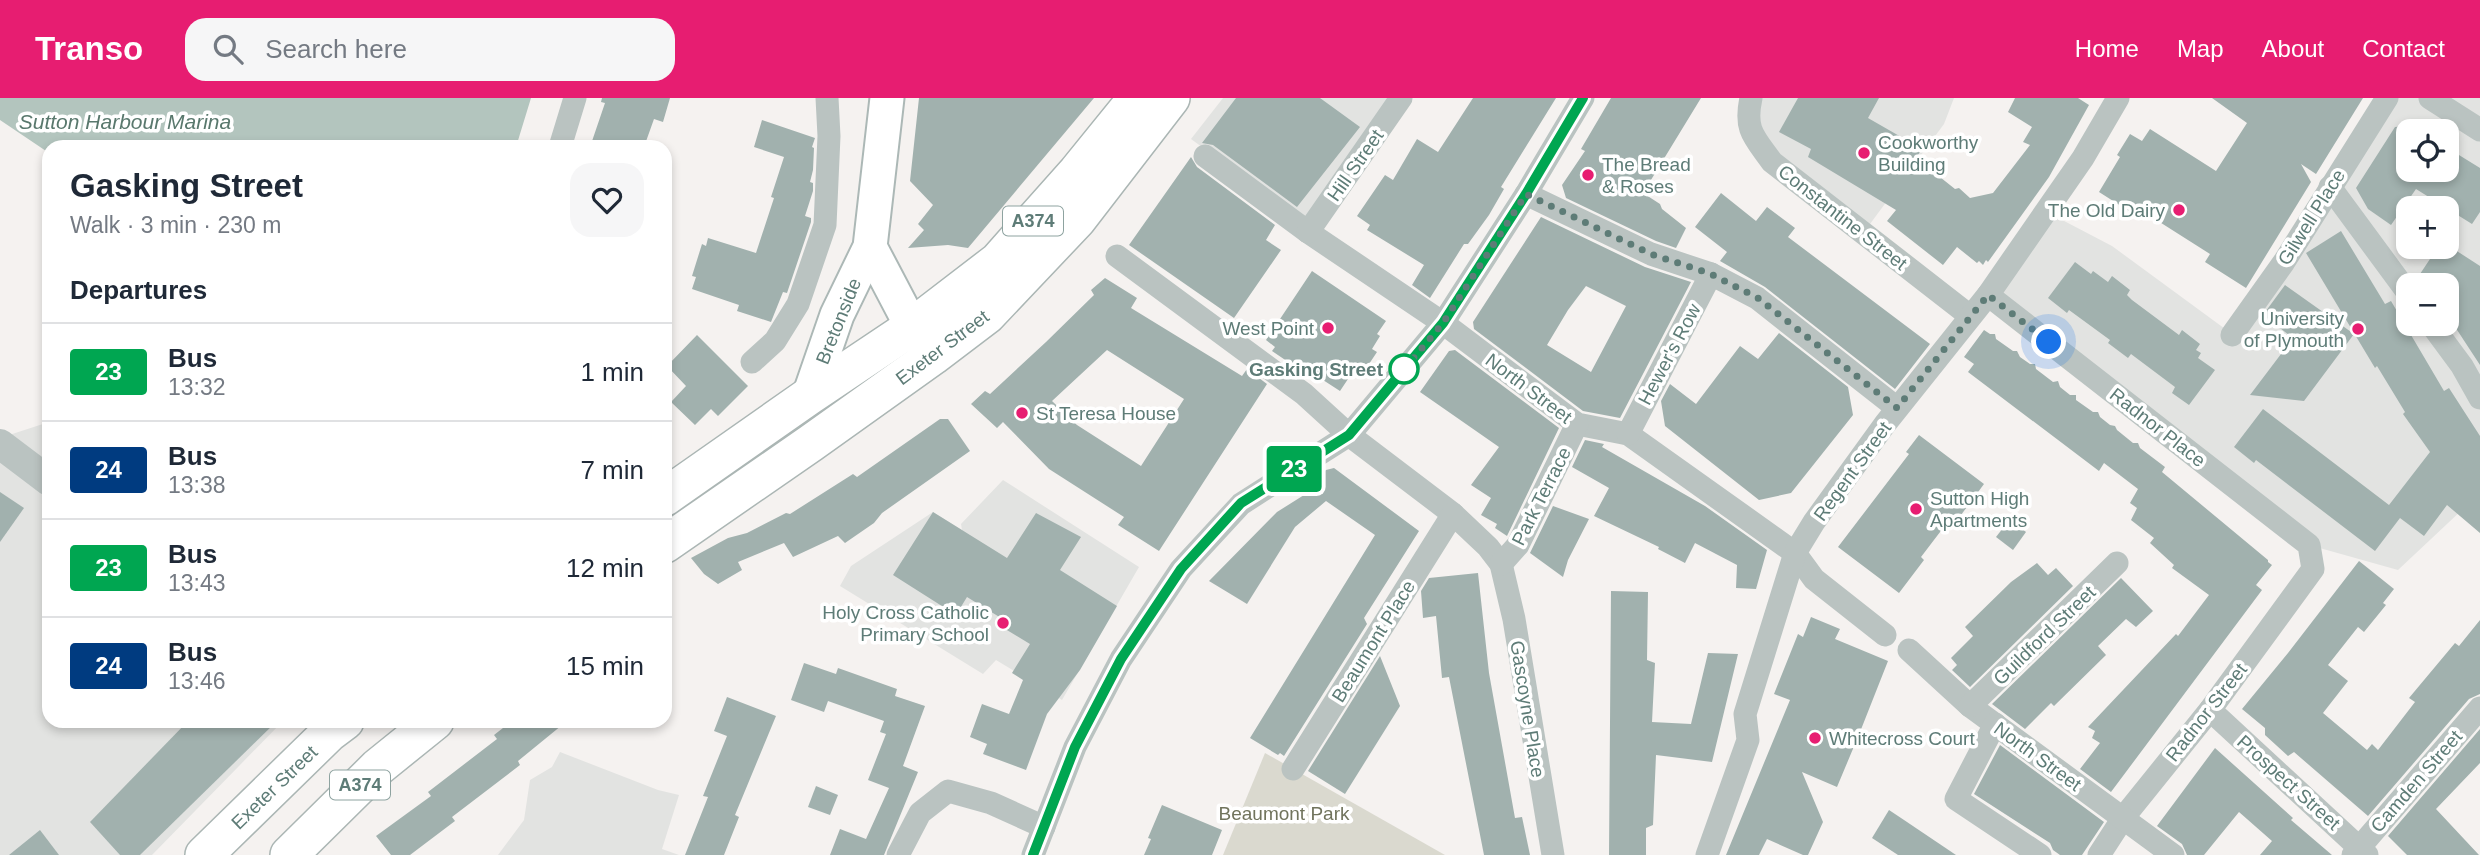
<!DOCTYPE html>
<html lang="en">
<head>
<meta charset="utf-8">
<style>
  :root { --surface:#fff; --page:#f6f6f7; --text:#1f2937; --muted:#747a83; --line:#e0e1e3; --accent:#e71d71 }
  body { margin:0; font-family:Arial,sans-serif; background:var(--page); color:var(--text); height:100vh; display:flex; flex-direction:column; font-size:26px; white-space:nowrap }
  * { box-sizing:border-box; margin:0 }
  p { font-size:23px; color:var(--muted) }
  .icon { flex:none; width:38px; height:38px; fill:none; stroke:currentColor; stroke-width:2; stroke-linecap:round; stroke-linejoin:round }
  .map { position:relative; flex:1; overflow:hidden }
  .drawer { position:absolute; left:42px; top:42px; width:630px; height:588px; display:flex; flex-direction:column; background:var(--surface); border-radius:21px; box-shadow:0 4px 10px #0003 }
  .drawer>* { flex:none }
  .badge { padding:0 14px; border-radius:5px; font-size:24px; line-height:46px }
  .tools { position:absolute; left:2396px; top:21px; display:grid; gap:14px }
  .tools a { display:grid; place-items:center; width:63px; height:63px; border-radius:14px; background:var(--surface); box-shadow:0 4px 10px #0003; font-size:35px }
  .you { position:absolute; width:35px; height:35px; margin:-18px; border:5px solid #fff; border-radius:50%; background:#1a73e8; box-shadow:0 0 0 10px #1a73e833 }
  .map>.badge { position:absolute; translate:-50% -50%; box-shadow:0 0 0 4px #fff }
  h2 { padding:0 28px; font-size:26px; line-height:63px }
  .round { display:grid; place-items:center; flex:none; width:74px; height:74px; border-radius:21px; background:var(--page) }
  .head { display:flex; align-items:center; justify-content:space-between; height:119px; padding:0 28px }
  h1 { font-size:33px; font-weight:700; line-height:52px }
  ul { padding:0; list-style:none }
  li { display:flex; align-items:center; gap:21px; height:98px; padding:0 28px; border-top:2px solid var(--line) }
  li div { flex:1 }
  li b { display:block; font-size:26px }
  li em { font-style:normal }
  li .badge { min-width:77px; font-weight:700; text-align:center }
  header { display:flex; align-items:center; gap:42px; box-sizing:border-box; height:98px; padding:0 35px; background:var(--accent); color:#fff }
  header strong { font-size:33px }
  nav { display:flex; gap:38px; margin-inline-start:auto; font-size:24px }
  .search { width:490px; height:63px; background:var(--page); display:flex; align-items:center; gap:18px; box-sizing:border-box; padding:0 24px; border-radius:21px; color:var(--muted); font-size:26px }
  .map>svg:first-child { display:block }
  .built { fill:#e2e3e1; fill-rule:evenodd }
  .green { fill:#dad9cf }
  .water { fill:#b3c5be }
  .building { fill:#a1b1ae; fill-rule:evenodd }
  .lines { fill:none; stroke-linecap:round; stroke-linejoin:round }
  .secondary-casing { stroke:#acb8b6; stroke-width:37 }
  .primary-casing { stroke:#abb6b4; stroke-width:40 }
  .minor { stroke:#bac3c1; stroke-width:23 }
  .tertiary { stroke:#bac3c1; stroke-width:30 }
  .secondary { stroke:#fff; stroke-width:33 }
  .primary { stroke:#fff; stroke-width:37 }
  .line-casing { stroke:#fff; stroke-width:16 }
  .line { stroke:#00a651; stroke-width:10 }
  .walk { stroke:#5e7c77; stroke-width:7; stroke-dasharray:0 12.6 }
  .poi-dot { fill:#e71d71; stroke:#fff; stroke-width:2.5 }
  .stop-dot { fill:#fff; stroke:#00a651; stroke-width:3.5 }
  .labels { text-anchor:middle; stroke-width:7; stroke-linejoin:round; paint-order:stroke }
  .shield { fill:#fff; stroke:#8ea3a0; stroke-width:2 }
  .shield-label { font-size:18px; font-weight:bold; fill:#5e7c77 }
  .poi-label { font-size:19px; fill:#5e7c77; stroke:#fff; text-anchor:start }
  .street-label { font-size:19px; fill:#5e7c77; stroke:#fff }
  .stop-label { font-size:19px; font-weight:bold; fill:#5e7c77; stroke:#fff; text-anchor:end }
  .park-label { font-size:19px; fill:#71745d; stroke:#fff }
  .water-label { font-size:21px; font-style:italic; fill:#59786d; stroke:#fff }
</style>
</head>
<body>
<header>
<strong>Transo</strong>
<div class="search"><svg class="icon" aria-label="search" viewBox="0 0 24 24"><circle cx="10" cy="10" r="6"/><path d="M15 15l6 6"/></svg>Search here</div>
<nav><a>Home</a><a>Map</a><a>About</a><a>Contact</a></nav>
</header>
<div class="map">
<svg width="2480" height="757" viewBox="0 0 2480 757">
  <rect width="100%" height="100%" fill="#f5f2f0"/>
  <g class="built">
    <polygon points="1223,0 1392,0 1308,126 1191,41"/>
    <polygon points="1751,0 1954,0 1944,26 1870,126 1772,64"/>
    <path d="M2387 0H2480V395L2398 472 2309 447 1988 199 2045 113 2112 148 2232 236ZM2408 33H2446V72H2408ZM2408 110H2446V149H2408ZM2408 187H2446V226H2408Z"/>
    <polygon points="49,324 49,623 283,623 152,757 0,757 0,340"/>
    <polygon points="1003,382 1139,469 1062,602 996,562 983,576 840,488 851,468 933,414 962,432 961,426"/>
    <polygon points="560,654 658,692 679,697 662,751 679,757 498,757 524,722 530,682 552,669"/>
  </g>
  <polygon class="green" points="1265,655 1445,757 1223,757"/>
  <polygon class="water" points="0,0 531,0 516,49 49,49 49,55 0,22"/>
  <g class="building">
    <polygon points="602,0 670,0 663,24 654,21 644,49 590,49 605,5 601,4"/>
    <polygon points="919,0 1094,0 968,150 948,147 908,150 924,132 918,126 933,107 910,83"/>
    <polygon points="1236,0 1320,0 1360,29 1297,109 1213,47 1202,45"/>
    <polygon points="1473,0 1556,0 1501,89 1504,91 1489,117 1468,146 1464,146 1430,200 1412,187 1424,167 1367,132 1370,127 1357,118 1385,77 1393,82 1417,41 1438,54"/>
    <polygon points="1611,0 1701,0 1643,95 1660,106 1662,111 1686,130 1676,150 1656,143 1566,100 1562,87 1585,53 1581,51"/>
    <polygon points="1798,0 1879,0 1868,20 1922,51 1916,60 1955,91 1959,90 1970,100 1993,95 2030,47 2023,44 2032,29 2008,14 2015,0 2078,0 2089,7 2049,79 1988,164 1986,162 1983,167 1979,163 1977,165 1957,149 1943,167 1887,123 1896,112 1808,59 1811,51 1779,34"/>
    <polygon points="2212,0 2363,0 2316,76 2301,66 2311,84 2246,190 2205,164 2210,156 2147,116 2143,122 2099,94 2120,59 2117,57 2130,36 2142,43 2150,31 2216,73 2247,25"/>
    <polygon points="762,22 815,40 812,49 814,50 813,72 810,84 813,85 813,93 805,118 811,120 811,124 787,195 783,194 771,224 737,213 739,207 692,191 696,179 692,178 702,146 706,148 708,140 756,155 774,100 771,99 784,59 754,49"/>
    <polygon points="2412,27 2422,33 2408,33 2408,72 2446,72 2446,49 2480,70 2480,114 2472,126 2416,91 2391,127 2368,111 2356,90 2395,29"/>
    <polygon points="1191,59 1197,69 1275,127 1266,142 1281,152 1234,220 1129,147"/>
    <polygon points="1721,95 1756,123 1767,109 1795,130 1788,139 1930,246 1895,291 1765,189 1720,163 1727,154 1695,129"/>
    <path d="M1541 119 1645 169 1691 184 1620 320 1583 313 1474 231 1473 224ZM1586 188 1626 208 1591 274 1547 247 1568 212Z"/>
    <polygon points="2341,133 2385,206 2391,203 2444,293 2449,290 2480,338 2480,435 2447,407 2424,438 2400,420 2375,453 2256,362 2254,365 2234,349 2263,311 2389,407 2430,354 2403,316 2405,314 2377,268 2375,270 2306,155"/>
    <polygon points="2446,146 2480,168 2480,267 2446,215 2446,187 2438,187 2420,176 2438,149 2446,149"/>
    <polygon points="2075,164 2091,176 2093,173 2108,184 2112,178 2130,192 2127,197 2132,202 2179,237 2182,232 2200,246 2196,252 2201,255 2198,260 2215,272 2189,307 2172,295 2175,289 2131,256 2128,260 2108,245 2110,242 2069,212 2067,215 2048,200"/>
    <polygon points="1312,173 1386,223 1377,236 1380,238 1372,251 1377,254 1365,272 1361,269 1353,280 1350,278 1340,293 1306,271 1303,274 1272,253 1275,249 1266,242"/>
    <path d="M1105 180 1137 200 1131 210 1242 278 1247 271 1267 286 1159 453 1118 427 1124 419 1049 371 1003 324 997 330 971 306 985 293 990 296 1046 244 1094 197 1091 192ZM1107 252 1184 301 1141 368 1077 327 1052 303Z"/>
    <polygon points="2285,187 2354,236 2304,303 2250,297 2293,240 2263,217"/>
    <polygon points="1984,232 1990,236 1995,236 1996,241 2013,253 2017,253 2020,259 2030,266 2035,266 2036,271 2053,284 2058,283 2060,289 2070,297 2076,297 2076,302 2093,314 2098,314 2100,319 2110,327 2115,328 2117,332 2133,345 2138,345 2140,350 2165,369 2162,374 2268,462 2268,464 2272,467 2256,487 2262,492 2111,694 2080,671 2100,645 2092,640 2095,633 2088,629 2176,536 2178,538 2209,497 2172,470 2174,467 2150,445 2154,440 2131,422 2137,410 2130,405 2138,391 2104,365 2099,373 1968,274 1974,266 1964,259"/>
    <polygon points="1779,235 1848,289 1853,317 1791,395 1759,402 1665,328 1661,303 1670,286 1696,306 1740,248 1758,261"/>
    <polygon points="697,237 748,288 718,318 711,311 695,327 671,304 686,288 667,268"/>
    <polygon points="1455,252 1559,330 1507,438 1495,430 1497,426 1481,417 1491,400 1471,387 1499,349 1420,294 1449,253"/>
    <polygon points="940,321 948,321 970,353 882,415 874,425 845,445 838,438 793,459 784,445 738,464 742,472 718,486 704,476 691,460 728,440 747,435 786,415 790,416 853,376 857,379"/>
    <polygon points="1919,337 1984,386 1958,421 1953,417 1921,459 1924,462 1899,495 1838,449 1909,356 1906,354"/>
    <polygon points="1585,342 1604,346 1602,349 1705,408 1767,452 1756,491 1736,490 1737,467 1695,445 1685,465 1658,451 1659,449 1594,418 1609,390 1572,369"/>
    <polygon points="1334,370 1419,433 1364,520 1367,526 1284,658 1280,655 1278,657 1250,640 1375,437 1326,403 1295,429 1247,506 1209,483 1277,414 1312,392 1307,387 1326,372"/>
    <polygon points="0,394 24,410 0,444"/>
    <polygon points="1553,408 1589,421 1568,462 1563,479 1530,455"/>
    <polygon points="933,414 1007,460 1036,415 1081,439 1060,472 1117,508 1080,572 1047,616 1026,672 983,656 987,646 970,639 982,606 1009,616 1023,582 1012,575 1030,546 997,526 1001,520 967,499 956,517 893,477"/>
    <polygon points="2010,421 2026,434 2013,452 1996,439"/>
    <polygon points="2359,463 2394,491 2383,505 2386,507 2364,534 2358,529 2328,567 2348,583 2323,615 2367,652 2372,646 2378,652 2415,604 2409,600 2455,545 2459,548 2480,522 2480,596 2469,601 2368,718 2294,654 2288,658 2265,637 2265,630 2242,611 2288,555"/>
    <polygon points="2037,465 2048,477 2056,470 2073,488 1970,589 1952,572 1957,567 1951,560 1973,538 1965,529 2011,484"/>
    <polygon points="1478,475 1489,575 1515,720 1522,719 1530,757 1484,757 1449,579 1442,580 1436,518 1423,520 1421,493 1429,480"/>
    <polygon points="2121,480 2153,513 2136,529 2126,521 2098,548 2106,557 2054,608 2051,605 2025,631 1992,606"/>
    <polygon points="1611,493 1648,494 1647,562 1655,565 1652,624 1691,626 1708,555 1738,556 1712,664 1656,657 1653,727 1646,730 1646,757 1609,757"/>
    <polygon points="1811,519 1840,531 1835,541 1888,563 1860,634 1856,632 1849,641 1855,646 1837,689 1802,674 1823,724 1808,757 1803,757 1767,741 1759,757 1726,757 1790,602 1774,596 1798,536 1803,539"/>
    <polygon points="1380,558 1400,608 1345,696 1308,673"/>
    <polygon points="804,565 836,576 838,570 897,591 895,598 925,608 903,668 918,674 884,757 830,757 840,731 866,741 889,690 868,682 886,636 880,634 884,623 828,603 824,614 791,602"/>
    <polygon points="727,599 776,618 735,717 739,719 724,757 685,757 708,699 703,698 727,638 714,633"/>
    <polygon points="188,623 277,623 140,757 120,757 90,724"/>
    <polygon points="512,623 567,623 518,663 520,667 452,719 455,723 410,757 391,757 376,738 431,698 428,694 497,641 494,637"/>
    <polygon points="2480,631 2480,665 2436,711 2479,757 2407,757 2388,738"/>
    <polygon points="2000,647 2104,724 2082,757 2060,757 2053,752 2050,745 1974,696"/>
    <polygon points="2215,650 2293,720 2291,722 2332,757 2260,757 2272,743 2239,714 2204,757 2187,757 2182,746 2157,728"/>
    <polygon points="816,688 838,697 830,717 808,709"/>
    <polygon points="1162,707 1222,732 1212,757 1144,757 1151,741 1148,740"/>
    <polygon points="1889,712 1904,722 1956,757 1898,757 1872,740"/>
    <polygon points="40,732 59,757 9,757"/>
  </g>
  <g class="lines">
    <defs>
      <g id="secondary">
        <polyline points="870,149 912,229 927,251"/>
        <polyline points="809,298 837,217 870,149 887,0"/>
      </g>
      <g id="primary">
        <polyline points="665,399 809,298 912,229 998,163 1077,74 1137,0"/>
        <polyline points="665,446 811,345 933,258 987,217 1077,122 1171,0"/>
        <polyline points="204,757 329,635 345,623"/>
        <polyline points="289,757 378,669 435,623"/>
      </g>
    </defs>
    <use href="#secondary" class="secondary-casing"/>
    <use href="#primary" class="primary-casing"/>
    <g class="minor">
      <path d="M1751 0C1744 32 1754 39 1772 64L1970 218"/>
      <polyline points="2430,0 2480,32"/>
      <polyline points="560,49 575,0"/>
      <polyline points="1205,58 1308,134 1443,225 1577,326 1628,336 1795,455 1814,481 1885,537"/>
      <polyline points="2330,89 2408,195"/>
      <polyline points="1526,96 1651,156 1711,176 1757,200 1897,310"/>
      <polyline points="1308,134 1401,0"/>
      <polyline points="1117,158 1304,296 1349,337 1453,416 1488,449 1501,466 1514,521 1553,757"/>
      <polyline points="1988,197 2309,447 2313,471 2210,612 2123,720 2099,757"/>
      <polyline points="2431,226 2462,268 2480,300"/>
      <polyline points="2232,237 2284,164 2387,0"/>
      <polyline points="752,264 775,243 798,206 825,127 829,38 827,0"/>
      <polyline points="1628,336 1711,176"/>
      <polyline points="1501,466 1518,447 1577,326"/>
      <polyline points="1909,552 1970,608 2173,757"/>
      <polyline points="1970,608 2117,465"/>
      <polyline points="2210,612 2367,757"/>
      <polyline points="1995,626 1956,701 2040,757"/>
      <polyline points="1293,671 1453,416"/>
      <polyline points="898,757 920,715 948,693 991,705 1044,729"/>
      <polyline points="1033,757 1075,649 1121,561 1181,471 1241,406 1349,337 1443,225 1526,96 1583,0"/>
      <polyline points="1707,757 1748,642 1745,616 1795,455 1814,424 1885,326 1988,197 2083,60 2118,0"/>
      <polyline points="2353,757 2480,610"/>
    </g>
    <polyline class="tertiary" points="0,346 49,383"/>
    <use href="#secondary" class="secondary"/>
    <use href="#primary" class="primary"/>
  </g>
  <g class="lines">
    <defs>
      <polyline id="line" points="1033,757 1075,649 1121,561 1181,471 1241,405 1349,337 1443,225 1526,96 1583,0"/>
    </defs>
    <use href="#line" class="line-casing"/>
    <use href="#line" class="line"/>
    <polyline class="walk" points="1404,271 1397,280 1443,225 1526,96 1651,156 1711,176 1758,200 1897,310 1988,197 2049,244"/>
  </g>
  <g class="poi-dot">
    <circle cx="1864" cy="55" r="7"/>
    <circle cx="1588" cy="77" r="7"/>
    <circle cx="2179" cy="112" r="7"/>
    <circle cx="1328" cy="230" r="7"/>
    <circle cx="2358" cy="231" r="7"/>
    <circle cx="1022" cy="315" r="7"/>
    <circle cx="1916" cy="411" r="7"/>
    <circle cx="1003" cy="525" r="7"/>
    <circle cx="1815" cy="640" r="7"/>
  </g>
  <circle class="stop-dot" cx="1404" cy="271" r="14"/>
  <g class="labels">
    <g class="shield">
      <rect x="1003" y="108.5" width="60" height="29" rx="5"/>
      <rect x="330" y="672.5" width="60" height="29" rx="5"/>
    </g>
    <g class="shield-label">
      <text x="1033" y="129">A374</text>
      <text x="360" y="693">A374</text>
    </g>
    <g class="poi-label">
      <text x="1878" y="51">Cookworthy<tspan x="1878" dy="22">Building</tspan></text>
      <text x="1602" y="73">The Bread<tspan x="1602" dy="22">&amp; Roses</tspan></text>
      <text x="2165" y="119" text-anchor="end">The Old Dairy</text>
      <text x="2344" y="227" text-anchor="end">University<tspan x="2344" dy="22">of Plymouth</tspan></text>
      <text x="1314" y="237" text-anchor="end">West Point</text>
      <text x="1036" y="322">St Teresa House</text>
      <text x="1930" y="407">Sutton High<tspan x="1930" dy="22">Apartments</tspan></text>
      <text x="989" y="521" text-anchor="end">Holy Cross Catholic<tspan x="989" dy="22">Primary School</tspan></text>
      <text x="1829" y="647">Whitecross Court</text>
    </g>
    <g class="street-label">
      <text transform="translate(1355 67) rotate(-55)" y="7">Hill Street</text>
      <text transform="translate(1843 119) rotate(38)" y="7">Constantine Street</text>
      <text transform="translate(2311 119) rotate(-58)" y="7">Gilwell Place</text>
      <text transform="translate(838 223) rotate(-68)" y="7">Bretonside</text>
      <text transform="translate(942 249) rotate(-37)" y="7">Exeter Street</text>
      <text transform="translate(1669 256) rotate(-62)" y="7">Hewer's Row</text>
      <text transform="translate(1529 290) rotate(37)" y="7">North Street</text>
      <text transform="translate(2158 329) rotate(38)" y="7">Radnor Place</text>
      <text transform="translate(1852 373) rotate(-54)" y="7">Regent Street</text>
      <text transform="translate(1541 398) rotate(-63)" y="7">Park Terrace</text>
      <text transform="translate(2044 537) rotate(-44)" y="7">Guildford Street</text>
      <text transform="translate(1373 543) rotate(-58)" y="7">Beaumont Place</text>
      <text transform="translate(1528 611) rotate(81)" y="7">Gascoyne Place</text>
      <text transform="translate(2206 614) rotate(-52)" y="7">Radnor Street</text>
      <text transform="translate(2038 658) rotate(36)" y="7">North Street</text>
      <text transform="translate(2416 683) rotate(-49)" y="7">Camden Street</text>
      <text transform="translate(2289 684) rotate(42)" y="7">Prospect Street</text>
      <text transform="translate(274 689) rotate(-44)" y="7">Exeter Street</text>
    </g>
    <g class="stop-label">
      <text x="1383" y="278">Gasking Street</text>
    </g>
    <g class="park-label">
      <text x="1284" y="722">Beaumont Park</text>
    </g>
    <g class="water-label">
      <text x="125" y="31">Sutton Harbour Marina</text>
    </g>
  </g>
</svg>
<div class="tools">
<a><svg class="icon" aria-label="locate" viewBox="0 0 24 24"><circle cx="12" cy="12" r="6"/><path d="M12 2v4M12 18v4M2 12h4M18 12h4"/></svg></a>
<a>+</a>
<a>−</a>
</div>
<div class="you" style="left:2049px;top:244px"></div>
<b class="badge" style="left:1294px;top:371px;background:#00a651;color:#fff">23</b>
<section class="drawer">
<div class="head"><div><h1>Gasking Street</h1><p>Walk · 3 min · 230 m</p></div><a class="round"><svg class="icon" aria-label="heart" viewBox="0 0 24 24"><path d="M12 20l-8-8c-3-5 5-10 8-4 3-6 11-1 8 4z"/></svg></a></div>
<h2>Departures</h2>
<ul>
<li><span class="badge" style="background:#00a651;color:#fff">23</span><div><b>Bus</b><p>13:32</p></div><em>1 min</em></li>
<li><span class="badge" style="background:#003b80;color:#fff">24</span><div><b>Bus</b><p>13:38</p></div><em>7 min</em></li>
<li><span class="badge" style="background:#00a651;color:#fff">23</span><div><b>Bus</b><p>13:43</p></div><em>12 min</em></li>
<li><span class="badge" style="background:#003b80;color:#fff">24</span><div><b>Bus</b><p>13:46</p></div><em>15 min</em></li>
</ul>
</section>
</div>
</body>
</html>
